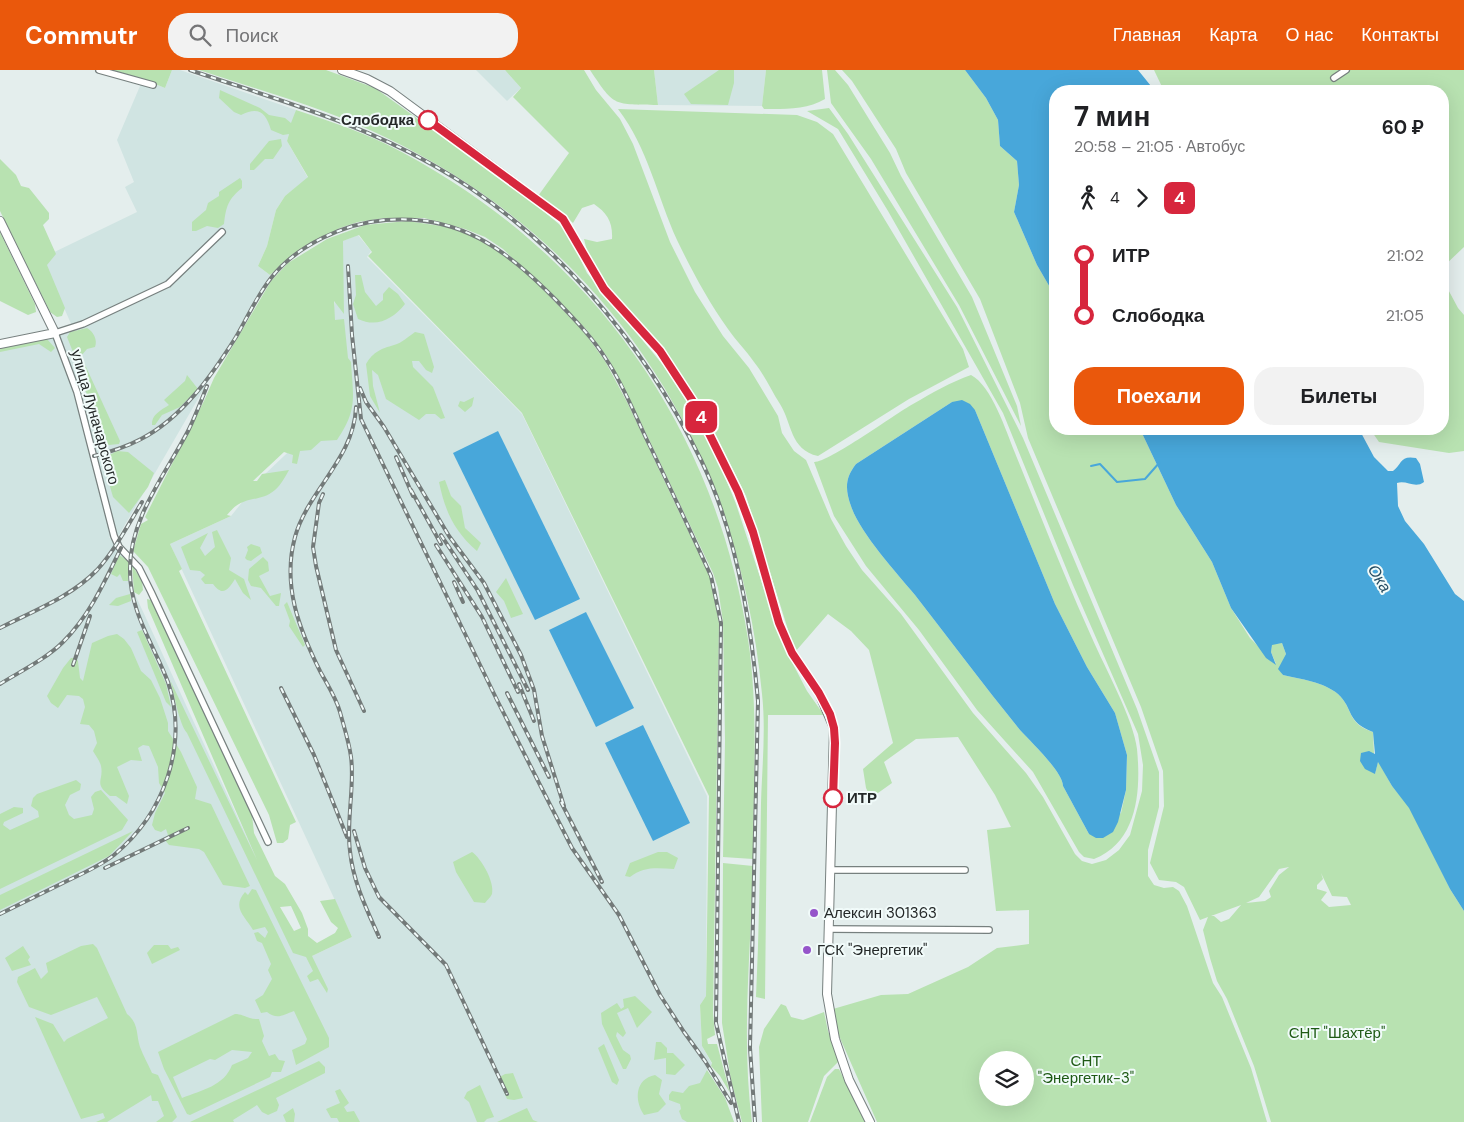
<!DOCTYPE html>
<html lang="ru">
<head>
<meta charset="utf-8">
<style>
  :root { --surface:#fff; --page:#f2f2f2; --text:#202124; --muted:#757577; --accent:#ea580c }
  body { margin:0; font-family:"DM Sans",sans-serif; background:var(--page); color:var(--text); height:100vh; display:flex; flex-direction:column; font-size:19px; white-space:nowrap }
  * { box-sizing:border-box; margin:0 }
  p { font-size:16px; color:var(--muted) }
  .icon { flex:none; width:28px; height:28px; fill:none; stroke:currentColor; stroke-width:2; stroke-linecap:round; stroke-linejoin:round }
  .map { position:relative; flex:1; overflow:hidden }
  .panel { position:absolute; left:1049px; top:15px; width:400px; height:350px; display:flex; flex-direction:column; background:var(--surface); border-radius:20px; box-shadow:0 5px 20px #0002 }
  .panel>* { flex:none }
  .badge { padding:0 10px; border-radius:8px; font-size:18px; line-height:32px }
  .fabs { position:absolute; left:979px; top:981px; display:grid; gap:10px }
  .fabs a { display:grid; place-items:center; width:55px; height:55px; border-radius:50%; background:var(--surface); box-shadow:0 5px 20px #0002; font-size:25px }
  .map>.badge { position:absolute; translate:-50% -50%; box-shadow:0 0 0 2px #fff }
  .legs { display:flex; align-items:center; gap:8px; height:55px; padding:0 25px; font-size:16px }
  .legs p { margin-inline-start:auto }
  .head { display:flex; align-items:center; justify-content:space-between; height:85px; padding:0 25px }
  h1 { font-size:28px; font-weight:800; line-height:38px }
  .button { display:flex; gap:10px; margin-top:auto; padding:10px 25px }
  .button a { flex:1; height:58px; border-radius:20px; background:var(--accent); color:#fff; font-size:20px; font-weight:800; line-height:58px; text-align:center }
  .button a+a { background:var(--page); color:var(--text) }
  ul { padding:0 25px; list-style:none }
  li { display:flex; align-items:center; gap:18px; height:60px; font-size:19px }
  li i { display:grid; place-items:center; width:8px; height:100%; margin:0 6px; background:currentColor }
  li i::after { content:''; width:12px; height:12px; margin:-6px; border:4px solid; border-radius:50%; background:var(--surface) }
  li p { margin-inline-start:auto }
  li:first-child i { background:linear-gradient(#0000 50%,currentColor 0) }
  li:last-child i { background:linear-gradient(currentColor 50%,#0000 0) }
  header { display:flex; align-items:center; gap:30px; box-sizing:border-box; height:70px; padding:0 25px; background:var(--accent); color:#fff }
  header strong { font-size:24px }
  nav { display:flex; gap:28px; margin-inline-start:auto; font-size:18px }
  .search { width:350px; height:45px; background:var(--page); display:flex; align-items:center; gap:12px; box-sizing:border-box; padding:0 18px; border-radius:20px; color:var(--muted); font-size:19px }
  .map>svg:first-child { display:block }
  .built { fill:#d0e4e2 }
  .green { fill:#b8e2b1; fill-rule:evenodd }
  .water { fill:#48a7da }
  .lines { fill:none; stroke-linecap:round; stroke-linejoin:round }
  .stream { stroke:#48a7da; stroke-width:2 }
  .minor-casing { stroke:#77807f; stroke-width:8 }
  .major-casing { stroke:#77807f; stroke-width:10 }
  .minor { stroke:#fff; stroke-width:5.5 }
  .major { stroke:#fff; stroke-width:8 }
  .rail-casing { stroke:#737a79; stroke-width:4 }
  .rail { stroke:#f1fbfa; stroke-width:2; stroke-dasharray:5.5; stroke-linecap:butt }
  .line-1-casing { stroke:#fff; stroke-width:11 }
  .line-1 { stroke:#d7263d; stroke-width:8 }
  .stop-1-dot { fill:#fff; stroke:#d7263d; stroke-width:2.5 }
  .poi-dot { fill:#9555ca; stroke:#f1fbfa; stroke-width:2 }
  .labels { text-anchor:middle; stroke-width:4; stroke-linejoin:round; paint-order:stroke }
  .stop-label { font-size:15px; font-weight:bold; fill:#242828; stroke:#f1fbfa; text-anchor:end }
  .street-label { font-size:15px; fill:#242828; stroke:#f1fbfa }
  .poi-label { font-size:15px; fill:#242828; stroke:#f1fbfa; text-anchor:start }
  .park-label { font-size:15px; fill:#1e5a15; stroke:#f1fbfa }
  .water-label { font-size:16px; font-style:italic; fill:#244c62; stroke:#f1fbfa }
</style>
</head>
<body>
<header>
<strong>Commutr</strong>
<div class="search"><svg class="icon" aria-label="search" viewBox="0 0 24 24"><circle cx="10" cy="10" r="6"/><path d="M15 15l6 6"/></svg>Поиск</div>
<nav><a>Главная</a><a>Карта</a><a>О нас</a><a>Контакты</a></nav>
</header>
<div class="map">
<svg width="1464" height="1052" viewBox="0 0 1464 1052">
  <rect width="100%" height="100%" fill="#e4eeed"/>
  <g class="built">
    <polygon points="172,0 180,0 296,40 287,71 308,108 285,126 276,140 267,176 258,196 270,205 119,465 109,467 129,490 134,522 296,874 312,886 352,867 170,474 231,446 264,405 324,348 340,172 358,165 371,181 367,187 522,344 707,726 706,926 700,935 702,976 712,994 707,1000 725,1028 734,1052 0,1052 0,274 72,256 42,188 137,142 125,117 134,112 117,70 143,9 165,18"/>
    <polygon points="476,0 505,0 521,18 507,31"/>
    <polygon points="654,0 766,0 762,36 658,35"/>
  </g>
  <g class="green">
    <polygon points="110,0 172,0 165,18 143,9"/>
    <path d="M199 0H326L375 18 529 129 566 160 587 203 663 295 688 334 716 385 736 434 781 571 807 621 824 645H768L765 929 756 927C759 863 760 798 761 733 762 698 766 660 762 624 739 380 611 176 387 68 328 39 262 21 199 0Z"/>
    <path d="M505 0H584L596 20 620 49 633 74 670 172 695 222 723 266 749 298 778 346 782 363 794 381 806 390 831 449 846 476 862 500 901 544 973 643 1026 703 1043 727 1075 784 1082 791 1092 794 1106 790 1119 780 1130 765 1142 721 1143 695 1138 664 1073 515 1003 343 888 141 838 59 807 41 829 38 848 64 957 237 1023 368 1137 639 1159 702V737L1148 780V806L1154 815 1164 818 1173 817 1179 821 1187 836 1213 913 1222 927 1251 998 1267 1052H877L836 959 833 939 881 925 908 924 968 897 997 878 1029 874V840L996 841 987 760 1011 757 995 725 958 667 916 669 884 692 892 713 871 728 866 718 863 699 893 673 869 580 851 561 828 544 795 582 746 426 699 331 663 278 605 213 587 181 584 169 597 172 612 169C613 152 607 143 594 134L582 138 573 153 554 136 538 126 569 83 513 27 521 18ZM988 990H1025V1028H988Z"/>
    <path d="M590 0H654L658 35C614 34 615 38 590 0Z"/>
    <polygon points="719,0 734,0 734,13 728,35 691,34 684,24"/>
    <path d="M766 0H822L825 29C807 40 784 39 764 39L762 36Z"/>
    <polygon points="827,0 835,0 848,15 890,83 901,106 972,227 1017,336 1021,356 959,235 871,89 831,33"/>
    <path d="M842 0H965L986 28 998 50 1000 76 1017 91 1019 115 1014 142 1037 195 1055 226V359H1140L1176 435 1212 492 1231 538 1250 568 1276 594 1271 582 1272 574 1282 573 1286 584 1279 599 1283 605C1300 609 1324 612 1338 624 1354 639 1346 653 1373 662L1375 704 1378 691 1392 716 1410 738 1450 819 1464 841V1052H1271L1254 996 1227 929 1217 911 1210 888 1203 860 1208 847 1200 850 1184 817 1176 812 1159 810 1150 793 1164 736 1163 701 1141 637 1028 368 1020 333 980 229 906 103 896 79 852 11ZM1289 797 1279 805 1269 821 1271 827 1265 831 1246 833 1259 827 1279 799ZM1321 803 1332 826 1347 827 1351 835 1329 837 1321 830 1327 822 1317 819V815L1323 809ZM1241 835 1229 849 1221 852 1214 846H1211Z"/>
    <polygon points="1154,0 1464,0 1464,177 1443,197 1442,21 1164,21"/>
    <path d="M220 20 260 38 269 45 285 48 291 53 296 40C326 50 357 60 386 74 584 173 714 350 748 569 759 642 753 716 753 789L723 787 725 671 723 552 718 518 713 503 630 330 608 288 586 259 503 179 485 167 465 159 424 148H385L358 152 340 158 304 177 270 205 258 196 267 176 276 140 285 126 308 107 287 71 289 64 283 65 271 60C266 43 259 36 241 45L234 42 219 28Z"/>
    <path d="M618 39 797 45 817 52 833 64 963 279 969 297 909 329 818 386C790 380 792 353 780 334 771 320 764 304 754 292 746 280 736 271 728 259 708 231 692 201 677 170 657 126 648 78 618 39Z"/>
    <polygon points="281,69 282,76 273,89 265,89 254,100 250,100 250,94 269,71"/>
    <polygon points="0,89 16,105 21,116 29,118 49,143 49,149 43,155 56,184 47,195 65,238 62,246 57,247 50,242 0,141"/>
    <path d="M240 108 242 111V118C228 129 226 137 224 154L218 158 207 156 196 161H192V152L206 140 208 133 219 126V122Z"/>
    <path d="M407 151 448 157 483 170 501 182 537 213 584 262 605 291 627 332 710 507 719 553 713 943 715 965 707 969 708 974H717L730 1023 720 1006 711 996 712 993 702 976 700 935 706 926 709 726 522 343 368 186 372 182 359 165 343 171 344 244 334 231 335 250 344 249 348 288 351 292C353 327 358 339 337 370L321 371 311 380 300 381 297 394 292 393 293 385 284 382 253 411H257L262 404 289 400C285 407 281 415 275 420 259 434 244 423 227 445L231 446 170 474 182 499 179 501 296 752 290 755 288 769 283 773H277L269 745 148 497 133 481 141 454 148 450 145 447 204 331 214 308 271 211 288 193 327 169 365 155Z"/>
    <polygon points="0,162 35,234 36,242 28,245 0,231"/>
    <path d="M355 205H361L365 222 376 236 383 230V224L389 217 398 224 405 234C393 249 377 258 358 249L353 234 356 225Z"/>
    <polygon points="1443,210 1458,238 1464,245 1464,381 1449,383 1379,372 1370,359 1442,359"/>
    <path d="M87 258C93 261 98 270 95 277L87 279 81 286 120 371 119 374 99 376 95 372 100 361 91 343V333L81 311V302L67 267 70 262Z"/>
    <path d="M415 262 424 264 434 297 432 303 426 300 419 291H412L413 297 433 317 445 348 441 349 435 344H426L419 350 386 329 378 305 372 300 373 316 380 343 370 326 366 294C374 281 381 279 394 275 402 273 409 266 415 262Z"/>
    <polygon points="47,269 55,278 51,282 39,274 0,282 0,278"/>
    <path d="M187 305 198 319 180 337 162 345 155 355H152C151 345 161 340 169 335L164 330 185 311Z"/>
    <path d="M971 305C992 316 1006 361 1015 383 1040 444 1064 506 1092 568 1104 596 1134 650 1137 679 1141 720 1138 772 1094 789L1084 787 1079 782 1033 702 977 640 919 560 866 496 834 446 814 392C828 393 895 344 913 334 932 323 951 312 971 305ZM952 332 975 340 1055 534 1087 597 1115 643 1127 685 1126 720 1121 743 1089 764 1063 716C1063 702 1031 672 1020 660 984 616 950 570 915 525 896 502 860 463 851 436 845 419 845 408 856 394Z"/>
    <polygon points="474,327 472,336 465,342 458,336 460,331 464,332"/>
    <polygon points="117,381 128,382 154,403 148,417 129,443 113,427 102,389"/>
    <path d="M445 410 451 426 461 436 465 458 481 473 477 481C454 461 445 441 439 412Z"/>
    <path d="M217 460 231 488 229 500 244 509 251 530 243 523 235 509C228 520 223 527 213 514H205L201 509 205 505 200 501 190 500 181 477 208 463 200 478 205 486 215 477 212 462Z"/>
    <polygon points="251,474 260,477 262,483 251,491 247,490 245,488 248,480 247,477"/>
    <polygon points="119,485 129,491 128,511 123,511 120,504 117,507 111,504"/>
    <polygon points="263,487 268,492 269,501 259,506 270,526 281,523 279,536 276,536 261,518 251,516 248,510 249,499"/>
    <polygon points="132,495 142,511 143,520 139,525 134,522"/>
    <polygon points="506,508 523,544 511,548 504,531 496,522"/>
    <polygon points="130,524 131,531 118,536 109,535 116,528"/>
    <path d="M147 529 151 530 252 745 254 763 260 775 275 806 285 814 302 843 308 859V866L317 873 335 863 338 858 331 852 320 831 335 829 352 867 312 886 328 919 327 923 318 909 310 912 307 906 313 901 306 887 293 883 187 663C179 654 174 623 170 610L257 790 148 538ZM291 836 301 858 294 861 280 837Z"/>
    <polygon points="287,532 305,575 303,577 289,556 290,551 284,535"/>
    <polygon points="142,560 166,614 171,637 166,632 137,562"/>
    <path d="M117 564 124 569 131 578 141 601 151 610 160 628 168 653V661L181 682 197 717 195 729 211 734 250 816 245 818 223 815 204 782 199 779 169 775 165 770 168 765 166 759 161 762 155 760 152 755 155 743 165 723 159 713 158 697 149 676 143 675 138 678 142 691 131 690 117 697 129 726 127 734 116 726H110C93 713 104 711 101 696 100 691 95 685 93 681L97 673 94 661 89 655 80 654 85 637 83 629 79 626 67 625 58 638 51 633 47 626 63 598 71 588H76L78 591 80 608 83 611 92 573 108 566Z"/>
    <polygon points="76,710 81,714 80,720 70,725 65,735 69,745 74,749 92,745 94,739 91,727 95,722 101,720 128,750 122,760 0,819 0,744 14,737 23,738 23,743 4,752 3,755 10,760 39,747 38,741 31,736 33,728 37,724"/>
    <polygon points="133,761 109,786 0,840 0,825"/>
    <path d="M472 782C481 788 495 812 492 824 491 827 487 830 485 833L474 832 456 802 453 792Z"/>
    <path d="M658 782H667L678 788 674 799C658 798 643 796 630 807L625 806 630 793Z"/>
    <path d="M723 793 753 796C751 881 741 968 752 1052H742L731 1010 722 953Z"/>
    <path d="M252 819 256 820 329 968V977L296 995 292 980 305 974 307 969 294 941C283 945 277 950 267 942L261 943 255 930 263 925 272 909 268 900 271 894 262 873 257 871 254 863 258 862 265 868 268 862 265 857 253 860C246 847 231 838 245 822L248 825Z"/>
    <path d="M93 874 97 878 127 944C139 953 136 965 140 977 143 985 148 994 152 1003L158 1005 177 1047 172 1052H156L164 1046 158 1031H152L151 1025 107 1052H96L105 1048 103 1043 81 1049 35 947 53 954 64 972 67 969 108 948 97 927 51 945 29 937 17 912 18 907 35 898 41 909 48 902 46 893 81 876Z"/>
    <polygon points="154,875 168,875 171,879 178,877 180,880 152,894 147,883"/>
    <polygon points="23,876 30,887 28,890 31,895 12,901 5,888"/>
    <polygon points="635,926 652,942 637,958 628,938 617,943 626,963 623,967 617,962 616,966 623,980 630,985 631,989 626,999 623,999 602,954 601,943 617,933 621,939 624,937 623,929"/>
    <polygon points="781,934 786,936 791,947 803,950 824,942 828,961 839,991 824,1006 808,1052 762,1052 759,977 764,959"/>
    <path d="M235 944C244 944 249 950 259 949L264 966 262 971 269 986 275 984 279 990 285 991 281 1002H272L270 1007 190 1045 187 1044 164 999 158 982ZM232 980 252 982 248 988 232 995C224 1016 202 1020 182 1028L173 1007 210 989 215 990Z"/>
    <polygon points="656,972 661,972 667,978 667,983 673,983 685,995 675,1005 666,1004 666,988 654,990"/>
    <polygon points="604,974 619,1010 617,1015 612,1012 598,978"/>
    <polygon points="319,991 325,997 325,1003 276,1028 279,1035 277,1041 268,1045 262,1042 257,1035 233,1050 234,1052 190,1052"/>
    <polygon points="835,999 839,999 865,1052 810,1052 827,1007"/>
    <polygon points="707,1000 725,1028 734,1052 687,1052 682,1049 679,1041 681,1039 680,1034 669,1030 669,1025 672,1021 683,1023 689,1016 700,1013"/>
    <polygon points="513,1003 523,1028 514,1030 507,1029 498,1008 505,1004"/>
    <path d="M655 1005 662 1010 659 1024 666 1034 658 1042 644 1045C634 1030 635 1009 655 1005Z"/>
    <polygon points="480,1015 494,1047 487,1049 484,1052 477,1052 469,1032 464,1028 467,1022"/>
    <polygon points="340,1019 349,1033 344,1037 347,1042 354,1041 360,1052 339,1052 337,1048 331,1048 326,1039 340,1033 335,1021"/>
    <polygon points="293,1038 295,1044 294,1052 286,1052 283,1045"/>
    <polygon points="527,1038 533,1050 538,1052 497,1052"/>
  </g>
  <g class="water">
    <polygon points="965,0 1138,0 1155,21 1055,21 1055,226 1037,195 1014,142 1019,115 1017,91 1000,76 998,50 986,28"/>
    <path d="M962 330 970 334 975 340 1055 534 1087 597 1115 643 1127 685 1126 720 1118 752 1113 762 1103 768H1096L1089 764 1063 716C1063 702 1031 672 1020 660 984 616 950 570 915 525 896 502 860 463 851 436 845 419 845 408 856 394L952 332Z"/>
    <path d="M1140 359H1359L1374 387 1388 401H1393C1402 394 1400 385 1416 388L1420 394 1424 412C1415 419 1407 410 1397 413L1398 436 1405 451 1424 474 1455 524 1464 531V841L1450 819 1409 738 1392 716 1378 692 1375 704 1365 699 1360 691 1361 683 1369 681 1375 684 1373 662C1346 652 1354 639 1338 624 1324 612 1300 609 1283 605L1278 599 1286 584 1282 573 1272 575 1271 582 1276 595 1266 588 1231 538 1212 492 1176 435Z"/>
    <polygon points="498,361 580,529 535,550 453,383"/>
    <polygon points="586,542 634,638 596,657 549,560"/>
    <polygon points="643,655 690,753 653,771 605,673"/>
  </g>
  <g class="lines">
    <polyline class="stream" points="1091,396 1100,394 1117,412 1145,409 1160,392"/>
    <defs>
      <g id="minor">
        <polyline points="99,0 153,15"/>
        <polyline points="1334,8 1346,0"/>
        <polyline points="222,162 168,214 83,254 55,263 77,322 114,466 119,477 139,498 151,522 268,772"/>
        <polyline points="832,800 965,800"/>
        <polyline points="829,859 989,860"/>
      </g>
      <g id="major">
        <polyline points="342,0 367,9 390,21 563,149 604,219 660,281 694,333 738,422 753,462 779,553 792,583 819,623 834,658 827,924 835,969 849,1010 870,1052"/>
        <polyline points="0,151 55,263 0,274"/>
      </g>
    </defs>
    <use href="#minor" class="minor-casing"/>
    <use href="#major" class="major-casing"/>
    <use href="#minor" class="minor"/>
    <use href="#major" class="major"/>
    <defs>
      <g id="rail">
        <path d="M190 0C272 28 358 52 433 95 550 161 643 271 701 390 736 462 751 552 758 631L750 978 755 1052"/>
        <polyline points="348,196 352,265 361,349 497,630 572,778 619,845 660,925 684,962 705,991 731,1033"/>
        <polyline points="360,318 366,332 384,357 449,466 484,513 521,585 534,620 542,666 564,736"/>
        <path d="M356 337C354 389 308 420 295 467 282 515 299 559 320 601 327 614 336 628 340 642 344 657 349 672 351 687 355 715 346 751 350 781 353 812 367 840 379 867"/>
        <path d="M94 386C110 382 126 377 141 369 182 348 212 305 236 267 247 248 257 226 271 208 297 175 345 153 386 150 461 144 506 180 556 230 574 249 592 267 606 289 623 314 634 343 647 370 669 415 690 460 711 506L721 553 716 953 739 1052"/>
        <polyline points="396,387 413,426"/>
        <polyline points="411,420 441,474"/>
        <polyline points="323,424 319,433 313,477 316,496 336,580 364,641"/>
        <polyline points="441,465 478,521 528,620"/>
        <polyline points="436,475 482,547 518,622"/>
        <polyline points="454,512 463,532"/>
        <path d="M0 558C33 541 71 527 97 500 115 480 128 455 142 432"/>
        <polyline points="73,595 90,546"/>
        <path d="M0 614C21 601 46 589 63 572 90 545 105 511 121 478"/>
        <polyline points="519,614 534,651"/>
        <polyline points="281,618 314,685 347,767"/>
        <polyline points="507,623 549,707"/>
        <polyline points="561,732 602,812"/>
        <polyline points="354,761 365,798 379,827 446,895 507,1024"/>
        <polyline points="105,798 188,758"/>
        <path d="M0 844C24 832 47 821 71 809 86 802 101 795 114 785 164 744 189 675 168 612 154 575 129 541 130 499 130 448 165 405 188 361 195 347 201 331 207 316"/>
      </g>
    </defs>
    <use href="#rail" class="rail-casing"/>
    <use href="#rail" class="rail"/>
  </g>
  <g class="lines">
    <defs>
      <polyline id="line-1" points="428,50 563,149 604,219 660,281 694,333 738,422 753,462 779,553 792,583 819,623 830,644 834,658 835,673 833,728"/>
    </defs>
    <use href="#line-1" class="line-1-casing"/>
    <use href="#line-1" class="line-1"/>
  </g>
  <g class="stop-1-dot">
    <circle cx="428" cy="50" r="9"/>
    <circle cx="833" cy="728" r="9"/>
  </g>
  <g class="poi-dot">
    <circle cx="814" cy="843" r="5"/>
    <circle cx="807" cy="880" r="5"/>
  </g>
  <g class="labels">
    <g class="stop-label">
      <text x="414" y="55">Слободка</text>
      <text x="847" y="733" text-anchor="start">ИТР</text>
    </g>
    <g class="street-label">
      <text transform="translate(95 347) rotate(74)" y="5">улица Луначарского</text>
    </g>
    <g class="poi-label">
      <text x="824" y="848">Алексин 301363</text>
      <text x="817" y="885">ГСК "Энергетик"</text>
    </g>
    <g class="park-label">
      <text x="1337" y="968">СНТ "Шахтёр"</text>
      <text x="1086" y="996">СНТ<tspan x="1086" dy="17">"Энергетик-3"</tspan></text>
    </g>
    <g class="water-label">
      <text transform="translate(1380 508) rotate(58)" y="6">Ока</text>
    </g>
  </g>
</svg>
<div class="fabs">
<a><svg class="icon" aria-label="layers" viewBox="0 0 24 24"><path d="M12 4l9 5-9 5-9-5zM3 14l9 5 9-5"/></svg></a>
</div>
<b class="badge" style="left:701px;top:347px;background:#d7263d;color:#fff">4</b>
<section class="panel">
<div class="head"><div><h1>7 мин</h1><p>20:58 – 21:05 · Автобус</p></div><b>60 ₽</b></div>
<div class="legs"><svg class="icon" aria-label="walk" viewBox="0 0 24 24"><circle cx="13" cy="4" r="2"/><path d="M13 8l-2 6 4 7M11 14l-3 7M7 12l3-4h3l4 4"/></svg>4<svg class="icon" aria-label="forward" viewBox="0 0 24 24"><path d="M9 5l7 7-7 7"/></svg><b class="badge" style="background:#d7263d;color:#fff">4</b></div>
<ul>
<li><i style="color:#d7263d"></i><b>ИТР</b><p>21:02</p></li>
<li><i style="color:#d7263d"></i><b>Слободка</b><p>21:05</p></li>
</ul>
<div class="button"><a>Поехали</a><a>Билеты</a></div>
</section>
</div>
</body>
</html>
